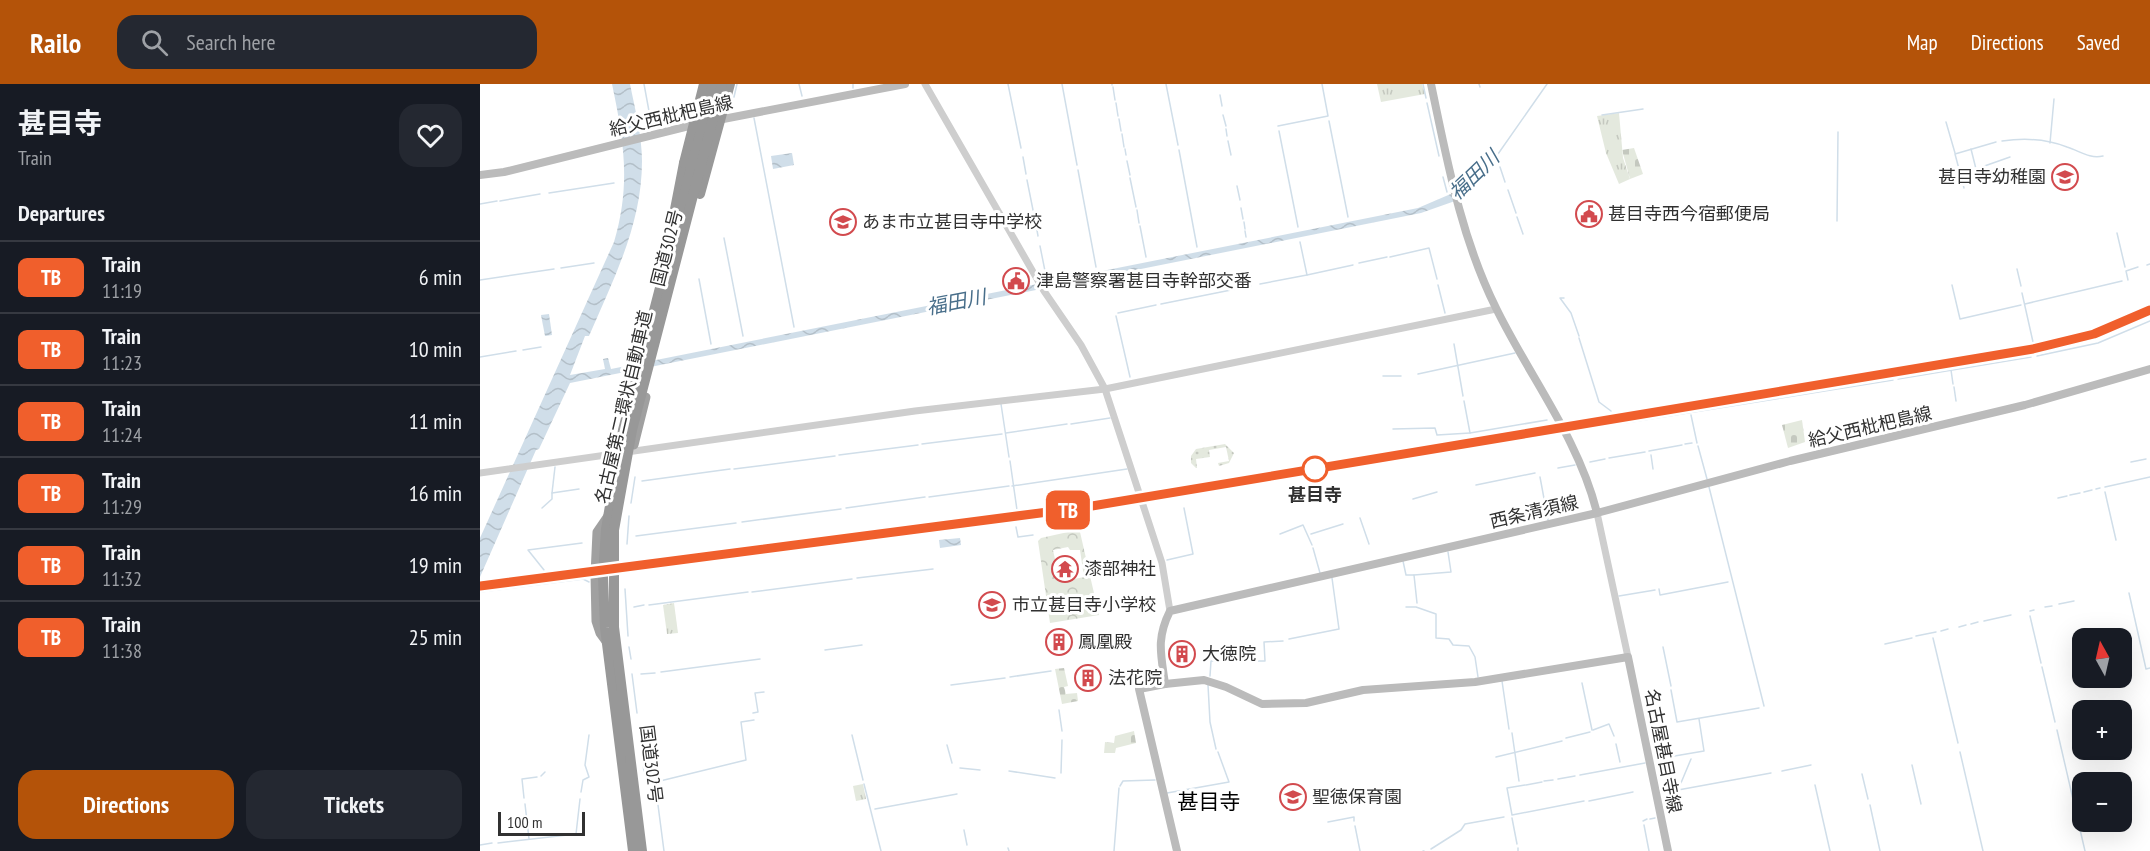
<!DOCTYPE html>
<html lang="en">
<head>
<meta charset="utf-8">
<style>
  :root { --surface:#171b24; --page:#242831; --text:#f1f3f6; --muted:#9ea1a6; --line:#363941; --accent:#b45309 }
  body { margin:0; font-family:"PT Sans Narrow","Noto Sans JP",sans-serif; background:var(--page); color:var(--text); height:100vh; display:flex; flex-direction:column; font-size:22px; white-space:nowrap }
  * { box-sizing:border-box; margin:0 }
  p { font-size:20px; color:var(--muted) }
  .icon { flex:none; width:33px; height:33px; fill:none; stroke:currentColor; stroke-width:2; stroke-linecap:round; stroke-linejoin:round }
  .map { position:relative; flex:1; overflow:hidden }
  .side { display:flex; flex-direction:column; background:var(--surface); width:480px }
  .side>* { flex:none }
  .badge { padding:0 12px; border-radius:9px; font-size:21px; line-height:39px }
  .needle { width:39px; rotate:352deg }
  .tools { position:absolute; left:1592px; top:544px; display:grid; gap:12px }
  .tools a { display:grid; place-items:center; width:60px; height:60px; border-radius:12px; background:var(--surface); box-shadow:0 6px 24px #0002; font-size:30px }
  .scale { position:absolute; left:18px; bottom:15px; width:87px; box-sizing:border-box; padding-left:6px; border:3px solid #313131; border-top:0; font-size:16px; line-height:21px; white-space:nowrap; color:#313131; -webkit-text-stroke:4px #fff; paint-order:stroke }
  .map>.badge { position:absolute; translate:-50% -50%; box-shadow:0 0 0 3px #fff }
  h2 { padding:0 18px; font-size:22px; line-height:54px }
  .round { display:grid; place-items:center; flex:none; width:63px; height:63px; border-radius:18px; background:var(--page) }
  .headline { display:flex; align-items:center; justify-content:space-between; height:102px; padding:0 18px }
  h1 { font-size:28px; font-weight:700; line-height:45px }
  .cta { display:flex; gap:12px; margin-top:auto; padding:12px 18px }
  .cta a { flex:1; height:69px; border-radius:18px; background:var(--accent); color:#fff; font-size:24px; font-weight:700; line-height:69px; text-align:center }
  .cta a+a { background:var(--page); color:var(--text) }
  ul { padding:0; list-style:none }
  li { display:flex; align-items:center; gap:18px; height:72px; padding:0 18px; border-top:2px solid var(--line) }
  li div { flex:1 }
  li b { display:block; font-size:22px }
  li em { font-style:normal }
  li .badge { min-width:66px; font-weight:700; text-align:center }
  header { display:flex; align-items:center; gap:36px; box-sizing:border-box; height:84px; padding:0 30px; background:var(--accent); color:#fff }
  header strong { font-size:28px }
  nav { display:flex; gap:33px; margin-inline-start:auto; font-size:21px }
  .search { width:420px; height:54px; background:var(--page); display:flex; align-items:center; gap:15px; box-sizing:border-box; padding:0 21px; border-radius:18px; color:var(--muted); font-size:22px }
  main { display:flex; flex:1; min-height:0 }
  .map>svg:first-child { display:block }
  .grass { fill:url(#grass-tufts) }
  .forest { fill:url(#forest-crowns); fill-rule:evenodd }
  .cemetery { fill:url(#cemetery-stones) }
  .garden { fill:url(#garden-dots) }
  .water { fill:url(#water-waves) }
  .lines { fill:none; stroke-linecap:round; stroke-linejoin:round }
  .stream { stroke:#d0dee9; stroke-width:1.5 }
  .tertiary { stroke:#cecece; stroke-width:7 }
  .secondary { stroke:#bbb; stroke-width:8 }
  .trunk { stroke:#a0a0a0; stroke-width:9 }
  .motorway { stroke:#989898; stroke-width:10 }
  .rail { stroke:#868686; stroke-width:1.5; stroke-dasharray:6 4.5; stroke-linecap:butt }
  .motorway-bridge { stroke:#989898; stroke-width:10 }
  .line-casing { stroke:#fff; stroke-width:14 }
  .line { stroke:#f05f2c; stroke-width:9 }
  .stop-dot { fill:#fff; stroke:#f05f2c; stroke-width:3 }
  .labels { text-anchor:middle; stroke-width:6; stroke-linejoin:round; paint-order:stroke }
  .street-label { font-size:18px; fill:#313131; stroke:#fff }
  .poi-label { font-size:18px; fill:#313131; stroke:#fff; text-anchor:start }
  .stop-label { font-size:18px; font-weight:bold; fill:#313131; stroke:#fff }
  .water-label { font-size:20px; font-style:italic; fill:#486e8a; stroke:#fff }
  .quarter-label { font-size:21px; fill:#000; stroke:#fff }
</style>
</head>
<body>
<header>
<strong>Railo</strong>
<div class="search"><svg class="icon" aria-label="search" viewBox="0 0 24 24"><circle cx="10" cy="10" r="6"/><path d="M15 15l6 6"/></svg>Search here</div>
<nav><a>Map</a><a>Directions</a><a>Saved</a></nav>
</header>
<main>
<section class="side">
<div class="headline"><div><h1>甚目寺</h1><p>Train</p></div><a class="round"><svg class="icon" aria-label="heart" viewBox="0 0 24 24"><path d="M12 20l-8-8c-3-5 5-10 8-4 3-6 11-1 8 4z"/></svg></a></div>
<h2>Departures</h2>
<ul>
<li><span class="badge" style="background:#f05f2c;color:#fff">TB</span><div><b>Train</b><p>11:19</p></div><em>6 min</em></li>
<li><span class="badge" style="background:#f05f2c;color:#fff">TB</span><div><b>Train</b><p>11:23</p></div><em>10 min</em></li>
<li><span class="badge" style="background:#f05f2c;color:#fff">TB</span><div><b>Train</b><p>11:24</p></div><em>11 min</em></li>
<li><span class="badge" style="background:#f05f2c;color:#fff">TB</span><div><b>Train</b><p>11:29</p></div><em>16 min</em></li>
<li><span class="badge" style="background:#f05f2c;color:#fff">TB</span><div><b>Train</b><p>11:32</p></div><em>19 min</em></li>
<li><span class="badge" style="background:#f05f2c;color:#fff">TB</span><div><b>Train</b><p>11:38</p></div><em>25 min</em></li>
</ul>
<div class="cta"><a>Directions</a><a>Tickets</a></div>
</section>
<div class="map">
<svg width="1670" height="767" viewBox="0 0 1670 767">
  <defs>
    <pattern id="grass-tufts" width="24" height="20" patternUnits="userSpaceOnUse" patternTransform="scale(1.5)"><rect width="24" height="20" fill="#e4e9de"/><path d="M3 7l-1-3M5 7V3M7 7l1-3M15 17l-1-3M17 17v-4M19 17l1-3" fill="none" stroke="#c4c8bf"/></pattern>
    <pattern id="forest-crowns" width="20" height="18" patternUnits="userSpaceOnUse" patternTransform="scale(1.5)"><rect width="20" height="18" fill="#e4e9de"/><path d="M2 6a3 3 0 1 1 6 0M12 15a3 3 0 1 1 6 0" fill="none" stroke="#c4c8bf"/></pattern>
    <pattern id="cemetery-stones" width="16" height="16" patternUnits="userSpaceOnUse" patternTransform="scale(1.5)"><rect width="16" height="16" fill="#e4e9de"/><path d="M2 7V4a2 2 0 0 1 4 0v3zM10 15v-3a2 2 0 0 1 4 0v3z" fill="#c4c8bf"/></pattern>
    <pattern id="garden-dots" width="8" height="8" patternUnits="userSpaceOnUse" patternTransform="scale(1.5)"><rect width="8" height="8" fill="#e4e9de"/><path d="M2 2h.1M6 6h.1" fill="none" stroke="#c4c8bf" stroke-width="1.8" stroke-linecap="round"/></pattern>
    <pattern id="water-waves" width="16" height="10" patternUnits="userSpaceOnUse" patternTransform="scale(1.5)"><rect width="16" height="10" fill="#d0dee9"/><path d="M0 5q4-4 8 0t8 0" fill="none" stroke="#b3bfc8"/></pattern>
  </defs>
  <rect width="100%" height="100%" fill="#fff"/>
  <g class="grass">
    <polygon points="897,0 942,0 945,10 901,18"/>
    <polygon points="1139,29 1143,74 1150,95 1139,100 1126,69 1117,32"/>
    <polygon points="194,519 198,549 187,550 183,521"/>
    <polygon points="383,700 386,715 376,717 373,702"/>
  </g>
  <path class="forest" d="M597 446 600 448 619 531 570 539 558 457 561 454ZM588 463 590 466H600L604 493 580 498 573 466Z"/>
  <g class="cemetery">
    <polygon points="1154,64 1163,90 1150,95 1142,66"/>
    <polygon points="1322,336 1325,358 1308,364 1302,341"/>
    <polygon points="584,584 588,602 584,603 586,610 597,609 598,617 582,620 575,585"/>
    <polygon points="654,647 656,659 636,664 635,669 624,669 625,658 634,659 635,652"/>
  </g>
  <polygon class="garden" points="745,360 754,369 749,379 739,382 738,379 749,377 746,363 729,366 730,373 716,375 717,384 722,384 716,384 711,379 711,372 716,365"/>
  <g class="water">
    <path d="M132 0H150C155 25 162 52 162 77 162 141 133 196 109 252H105L90 291 125 285 123 275 128 274 131 285 938 124 973 109 975 117 941 129 90 299 59 365 56 366 0 493V454L134 158C151 101 144 57 132 0Z"/>
    <polygon points="312,69 314,81 293,85 291,72"/>
    <polygon points="69,230 72,251 65,252 61,231"/>
    <polygon points="480,454 481,461 460,464 459,456"/>
  </g>
  <g class="lines">
    <g class="stream">
      <polyline points="164,0 171,38"/>
      <polyline points="319,0 322,12"/>
      <polyline points="373,0 373,4"/>
      <polyline points="528,0 541,64"/>
      <polyline points="582,0 597,81"/>
      <polyline points="632,0 632,1"/>
      <polyline points="686,0 698,61"/>
      <polyline points="943,0 946,14"/>
      <polyline points="999,0 1000,3"/>
      <polyline points="633,3 635,16"/>
      <polyline points="740,11 742,22"/>
      <polyline points="254,13 257,0"/>
      <polyline points="636,19 638,32"/>
      <polyline points="947,19 959,72"/>
      <polyline points="743,31 746,42"/>
      <polyline points="1122,31 1163,25"/>
      <polyline points="274,34 314,243"/>
      <polyline points="639,35 641,47"/>
      <polyline points="849,37 868,133"/>
      <polyline points="1466,38 1475,69"/>
      <polyline points="798,42 848,32 842,0"/>
      <polyline points="746,45 747,52"/>
      <polyline points="799,47 818,143"/>
      <polyline points="642,50 644,63"/>
      <polyline points="748,57 751,71"/>
      <path d="M1522 57C1543 54 1567 55 1587 63 1600 67 1609 75 1623 72"/>
      <polyline points="1570,59 1574,15"/>
      <polyline points="645,65 646,71"/>
      <polyline points="1491,65 1496,85 1530,73"/>
      <polyline points="699,66 717,163"/>
      <polyline points="543,73 546,90"/>
      <polyline points="647,77 650,91"/>
      <polyline points="1020,83 1025,98"/>
      <polyline points="598,86 616,183"/>
      <polyline points="963,93 967,108"/>
      <polyline points="650,94 656,123"/>
      <polyline points="547,96 553,126"/>
      <polyline points="757,102 760,116"/>
      <polyline points="1484,104 1475,70 1516,58"/>
      <polyline points="1028,106 1036,129"/>
      <polyline points="69,109 134,99"/>
      <polyline points="978,111 1011,80 1067,0"/>
      <polyline points="20,117 60,110"/>
      <polyline points="0,120 17,117"/>
      <polyline points="761,124 763,135"/>
      <polyline points="657,126 659,139"/>
      <polyline points="1037,133 1043,150"/>
      <polyline points="555,135 558,152"/>
      <polyline points="1357,137 1358,48"/>
      <polyline points="764,138 765,145"/>
      <polyline points="660,142 666,173"/>
      <polyline points="765,147 766,153"/>
      <polyline points="1637,149 1645,183"/>
      <polyline points="244,154 263,252"/>
      <polyline points="560,162 566,192"/>
      <polyline points="910,173 949,164 957,195"/>
      <polyline points="879,179 907,173"/>
      <polyline points="1667,181 1670,180"/>
      <polyline points="81,184 114,179"/>
      <polyline points="1537,185 1541,202"/>
      <polyline points="827,191 873,181"/>
      <polyline points="219,195 231,260"/>
      <polyline points="0,196 74,185"/>
      <polyline points="1648,196 1646,187 1658,183"/>
      <polyline points="780,200 827,191 820,158"/>
      <polyline points="958,201 965,229"/>
      <polyline points="1472,201 1480,235 1541,221"/>
      <polyline points="1542,209 1553,258"/>
      <polyline points="1084,214 1080,214 1091,229 1099,252"/>
      <polyline points="681,220 771,202"/>
      <polyline points="1545,220 1642,197"/>
      <polyline points="638,229 676,221"/>
      <polyline points="636,232 650,293"/>
      <polyline points="1099,254 1119,318 1131,327"/>
      <polyline points="974,260 983,312"/>
      <polyline points="43,266 61,263"/>
      <polyline points="1557,272 1618,259 1670,237"/>
      <polyline points="0,273 36,267"/>
      <polyline points="1471,286 1473,300"/>
      <polyline points="938,290 1035,269"/>
      <polyline points="903,292 921,292"/>
      <polyline points="1418,295 1551,273"/>
      <polyline points="1474,303 1476,317"/>
      <polyline points="984,317 990,349 1067,336"/>
      <polyline points="521,320 529,373"/>
      <polyline points="1211,331 1217,359"/>
      <polyline points="1145,339 1413,296"/>
      <polyline points="591,340 630,334"/>
      <polyline points="913,345 955,344 957,351 990,349"/>
      <polyline points="526,349 587,340"/>
      <polyline points="442,360 522,350"/>
      <polyline points="1205,360 1212,359"/>
      <polyline points="1218,362 1227,395"/>
      <polyline points="1169,367 1202,361"/>
      <polyline points="359,371 438,361"/>
      <polyline points="1171,371 1173,385"/>
      <polyline points="1129,374 1165,368"/>
      <polyline points="530,377 537,426"/>
      <polyline points="1110,378 1125,375"/>
      <polyline points="1651,378 1666,375"/>
      <polyline points="1078,384 1095,381"/>
      <polyline points="254,385 355,372"/>
      <polyline points="1060,393 1068,436"/>
      <polyline points="162,397 250,385"/>
      <polyline points="996,401 1055,389"/>
      <polyline points="532,402 647,385"/>
      <polyline points="119,403 123,402"/>
      <polyline points="1229,403 1284,622"/>
      <polyline points="1625,403 1670,393"/>
      <polyline points="1616,405 1620,404"/>
      <polyline points="1604,408 1612,406"/>
      <polyline points="1625,408 1636,456"/>
      <polyline points="72,409 75,383"/>
      <polyline points="1590,411 1600,409"/>
      <polyline points="449,413 529,402"/>
      <polyline points="1578,414 1587,412"/>
      <polyline points="933,415 957,408"/>
      <polyline points="151,419 155,393"/>
      <polyline points="62,424 72,415 72,409 99,405"/>
      <polyline points="366,424 445,413"/>
      <polyline points="880,434 889,460"/>
      <polyline points="262,438 361,425"/>
      <polyline points="536,443 538,453 553,451"/>
      <polyline points="800,450 823,441 832,461"/>
      <polyline points="831,450 863,440"/>
      <polyline points="156,452 256,439"/>
      <polyline points="147,460 149,432"/>
      <polyline points="833,464 840,489"/>
      <polyline points="687,476 713,470 704,424"/>
      <polyline points="923,477 926,491 934,491 937,519"/>
      <polyline points="64,486 48,466 102,459"/>
      <polyline points="934,491 971,488 968,468"/>
      <polyline points="377,494 453,485"/>
      <polyline points="145,505 148,552"/>
      <polyline points="1179,505 1180,511 1248,498"/>
      <polyline points="0,508 103,495 109,498"/>
      <polyline points="272,508 372,495"/>
      <polyline points="1649,509 1666,585 1670,584"/>
      <polyline points="1139,512 1175,506"/>
      <polyline points="1579,520 1594,517"/>
      <polyline points="169,521 268,508"/>
      <polyline points="154,523 164,521"/>
      <polyline points="926,523 936,523 956,530 956,554 969,555 973,561 989,562 995,573 998,593"/>
      <polyline points="1565,523 1572,522"/>
      <polyline points="1550,527 1554,526"/>
      <polyline points="1550,532 1561,579"/>
      <polyline points="1504,537 1531,531"/>
      <polyline points="1491,540 1498,538"/>
      <polyline points="1479,543 1486,541"/>
      <polyline points="1461,547 1468,545"/>
      <polyline points="1436,552 1456,548"/>
      <polyline points="1453,554 1478,659"/>
      <polyline points="809,555 859,545 852,494"/>
      <polyline points="1405,560 1432,554"/>
      <polyline points="149,563 151,575"/>
      <polyline points="1183,563 1191,602"/>
      <polyline points="345,566 382,561"/>
      <polyline points="746,577 785,577 784,558 803,557"/>
      <polyline points="1562,583 1575,638"/>
      <polyline points="181,588 280,575"/>
      <polyline points="152,590 157,629"/>
      <polyline points="161,590 175,589"/>
      <polyline points="730,592 731,577 742,577"/>
      <polyline points="530,593 571,587"/>
      <polyline points="1022,597 1029,645"/>
      <polyline points="1102,599 1112,646"/>
      <polyline points="471,601 525,594"/>
      <polyline points="728,601 730,638 736,665"/>
      <polyline points="1191,606 1197,638 1279,624"/>
      <polyline points="579,626 582,647"/>
      <polyline points="273,629 278,628 275,609 284,608"/>
      <polyline points="1113,646 1129,640 1134,652"/>
      <polyline points="1577,646 1605,767"/>
      <polyline points="1032,649 1039,697"/>
      <polyline points="372,651 383,696"/>
      <polyline points="1086,654 1110,648"/>
      <polyline points="1136,660 1140,678"/>
      <polyline points="467,661 472,679"/>
      <polyline points="161,665 164,688"/>
      <polyline points="1480,668 1503,767"/>
      <polyline points="1016,673 1082,657"/>
      <polyline points="1177,675 1224,667 1219,635"/>
      <polyline points="1432,681 1441,720"/>
      <polyline points="480,684 500,686"/>
      <polyline points="529,687 575,694"/>
      <polyline points="1302,687 1331,681"/>
      <polyline points="581,689 582,656"/>
      <polyline points="1382,690 1388,715"/>
      <polyline points="1100,691 1165,679"/>
      <polyline points="61,692 65,688"/>
      <polyline points="1078,695 1095,692"/>
      <polyline points="1064,697 1073,696"/>
      <polyline points="384,700 401,767"/>
      <polyline points="1045,701 1027,704 1032,731 1104,717"/>
      <polyline points="1046,701 1062,698"/>
      <polyline points="1335,701 1350,767"/>
      <polyline points="640,702 643,697 675,696"/>
      <polyline points="1198,706 1291,689"/>
      <polyline points="101,708 103,696 109,693 105,681 109,651"/>
      <polyline points="687,709 749,698 738,668"/>
      <polyline points="44,714 42,695 57,693"/>
      <polyline points="178,716 176,698 266,676 261,638 274,636"/>
      <polyline points="1109,717 1153,708"/>
      <polyline points="1193,718 1211,675"/>
      <polyline points="45,720 49,755"/>
      <polyline points="178,721 184,767"/>
      <polyline points="1390,721 1400,767"/>
      <polyline points="395,725 477,710"/>
      <polyline points="1032,734 1037,760"/>
      <polyline points="1170,735 1175,734"/>
      <polyline points="1163,737 1167,735"/>
      <polyline points="848,738 874,733 874,737"/>
      <polyline points="1164,741 1169,767"/>
      <polyline points="875,742 880,767"/>
      <polyline points="484,746 487,761"/>
      <polyline points="18,759 96,750 100,715"/>
      <polyline points="0,761 12,759"/>
      <polyline points="528,764 529,767"/>
      <polyline points="1038,764 1038,767"/>
      <polyline points="951,765 981,746 985,740 1024,733"/>
      <polyline points="634,767 639,704"/>
      <polyline points="943,767 944,767"/>
    </g>
    <g class="tertiary">
      <polyline points="445,0 564,207 601,261 625,305 682,479 690,527"/>
      <polyline points="0,389 435,327 625,305 1016,225"/>
      <polyline points="1117,429 1148,573"/>
    </g>
    <g class="secondary">
      <path d="M951 0C967 76 981 154 1016 224 1049 292 1099 355 1117 429"/>
      <polyline points="238,36 425,0"/>
      <polyline points="0,91 24,88 217,40"/>
      <polyline points="685,600 724,596 746,603 782,620 826,619 883,606 995,598 1148,573 1188,767"/>
      <path d="M697 767 659 605 685 600C681 570 676 555 690 527L1117 429 1310 377 1545 321 1670 285"/>
    </g>
    <g class="trunk">
      <polyline points="154,361 166,313"/>
      <polyline points="128,560 120,549 116,537 115,491 117,448 130,429"/>
    </g>
    <polyline class="motorway" points="191,146 204,79"/>
    <polyline class="rail" points="0,502 606,423 1555,265 1614,250 1670,226"/>
    <g class="motorway-bridge">
      <polyline points="204,79 224,0"/>
      <polyline points="220,110 250,0"/>
      <polyline points="153,767 125,544 123,493 126,445 143,346 233,0"/>
      <polyline points="162,767 134,543 134,446 152,346 242,0"/>
    </g>
  </g>
  <g class="lines">
    <defs>
      <polyline id="line" points="0,502 606,423 1553,265 1614,250 1670,226"/>
    </defs>
    <use href="#line" class="line-casing"/>
    <use href="#line" class="line"/>
  </g>
  <defs>
    <symbol id="school-ring" viewBox="-11 -11 22 22"><circle r="9.5" fill="#fff" stroke="#d24a4e" stroke-width="1.5"/><path d="M0-5L7-2L0 1L-7-2ZM-4 1L0 2.5L4 1V4Q0 6-4 4Z" fill="#d24a4e"/></symbol>
    <symbol id="civic-ring" viewBox="-11 -11 22 22"><circle r="9.5" fill="#fff" stroke="#d24a4e" stroke-width="1.5"/><path d="M-.6-6.5H3V-4.5H.6V-3L4-1V1h2V6H-6V1h2V-1L-.6-3ZM-1.2 2.5V6h2.4V2.5Z" fill="#d24a4e"/></symbol>
    <symbol id="temple-ring" viewBox="-11 -11 22 22"><circle r="9.5" fill="#fff" stroke="#d24a4e" stroke-width="1.5"/><path d="M0-6L5-2H3V0L6.5 2.5H4V6H1.5V3h-3V6H-4V2.5H-6.5L-3 0V-2H-5Z" fill="#d24a4e"/></symbol>
    <symbol id="building-ring" viewBox="-11 -11 22 22"><circle r="9.5" fill="#fff" stroke="#d24a4e" stroke-width="1.5"/><path d="M-4-6H4V6H1V3H-1V6H-4ZM-2.5-4.3h1.7v1.8h-1.7ZM.8-4.3h1.7v1.8H.8ZM-2.5-1h1.7V.8h-1.7ZM.8-1h1.7V.8H.8Z" fill="#d24a4e"/></symbol>
  </defs>
  <g fill-rule="evenodd">
    <use href="#school-ring" x="1570" y="78" width="30" height="30"/>
    <use href="#civic-ring" x="1094" y="115" width="30" height="30"/>
    <use href="#school-ring" x="348" y="123" width="30" height="30"/>
    <use href="#civic-ring" x="521" y="182" width="30" height="30"/>
    <use href="#temple-ring" x="570" y="470" width="30" height="30"/>
    <use href="#school-ring" x="497" y="506" width="30" height="30"/>
    <use href="#building-ring" x="564" y="543" width="30" height="30"/>
    <use href="#building-ring" x="687" y="555" width="30" height="30"/>
    <use href="#building-ring" x="593" y="579" width="30" height="30"/>
    <use href="#school-ring" x="798" y="698" width="30" height="30"/>
  </g>
  <circle class="stop-dot" cx="835" cy="385" r="12"/>
  <g class="labels">
    <g class="street-label">
      <text transform="translate(191 32) rotate(-13)" y="6">給父西枇杷島線</text>
      <text transform="translate(187 164) rotate(-76)" y="6">国道302号</text>
      <text transform="translate(144 323) rotate(-77)" y="6">名古屋第二環状自動車道</text>
      <text transform="translate(1390 343) rotate(-13)" y="6">給父西枇杷島線</text>
      <text transform="translate(1054 428) rotate(-13)" y="6">西条清須線</text>
      <text transform="translate(1183 667) rotate(79)" y="6">名古屋甚目寺線</text>
      <text transform="translate(171 680) rotate(83)" y="6">国道302号</text>
    </g>
    <g class="poi-label">
      <text x="1566" y="99" text-anchor="end">甚目寺幼稚園</text>
      <text x="1128" y="136">甚目寺西今宿郵便局</text>
      <text x="382" y="144">あま市立甚目寺中学校</text>
      <text x="556" y="203">津島警察署甚目寺幹部交番</text>
      <text x="604" y="491">漆部神社</text>
      <text x="532" y="527">市立甚目寺小学校</text>
      <text x="598" y="564">鳳凰殿</text>
      <text x="722" y="576">大徳院</text>
      <text x="628" y="600">法花院</text>
      <text x="832" y="719">聖徳保育園</text>
    </g>
    <g class="stop-label">
      <text x="835" y="417">甚目寺</text>
    </g>
    <g class="water-label">
      <text transform="translate(994 91) rotate(-44)" y="7">福田川</text>
      <text transform="translate(476 218) rotate(-11)" y="7">福田川</text>
    </g>
    <g class="quarter-label">
      <text x="729" y="725">甚目寺</text>
    </g>
  </g>
</svg>
<div class="tools">
<a><svg class="needle" viewBox="-14 -14 28 28"><path d="M0-13l5 13h-10z" fill="#e53935"/><path d="M0 13l5-13h-10z" fill="#9ea1a6"/></svg></a>
<a>+</a>
<a>−</a>
</div>
<div class="scale">100 m</div>
<b class="badge" style="left:588px;top:426px;background:#f05f2c;color:#fff">TB</b>
</div>
</main>
</body>
</html>
